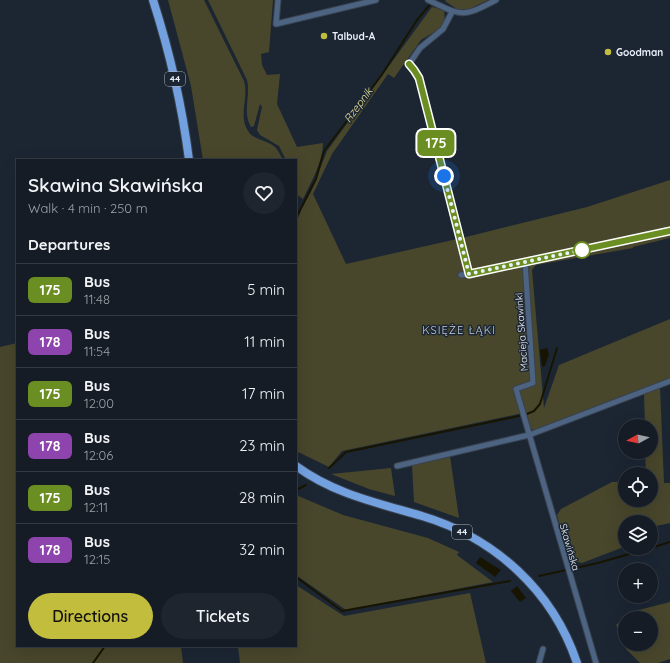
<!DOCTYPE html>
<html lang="en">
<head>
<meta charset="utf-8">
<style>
  :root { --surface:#151c26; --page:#1e252e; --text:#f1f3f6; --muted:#9da1a7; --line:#343a43; --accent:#c3bd3e }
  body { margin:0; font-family:Quicksand,sans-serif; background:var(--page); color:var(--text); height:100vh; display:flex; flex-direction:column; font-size:15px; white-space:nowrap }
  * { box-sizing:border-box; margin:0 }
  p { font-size:13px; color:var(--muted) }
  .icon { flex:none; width:22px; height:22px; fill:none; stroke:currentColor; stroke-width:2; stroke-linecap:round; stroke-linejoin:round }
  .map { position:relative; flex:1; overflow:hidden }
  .details { position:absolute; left:16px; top:159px; width:281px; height:488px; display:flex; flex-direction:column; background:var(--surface); border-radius:0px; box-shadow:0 4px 16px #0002,0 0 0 1px var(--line) }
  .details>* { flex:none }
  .badge { padding:0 8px; border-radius:6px; font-size:14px; line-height:26px }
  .needle { width:26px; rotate:262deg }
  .buttons { position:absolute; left:618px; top:419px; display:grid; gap:8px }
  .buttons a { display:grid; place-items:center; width:40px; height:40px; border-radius:50%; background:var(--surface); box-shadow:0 4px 16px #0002,0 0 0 1px var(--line); font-size:20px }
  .you { position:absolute; width:20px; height:20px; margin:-10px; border:3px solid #fff; border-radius:50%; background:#1a73e8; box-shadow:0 0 0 6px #1a73e833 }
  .map>.badge { position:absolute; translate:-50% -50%; box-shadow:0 0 0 2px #fff }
  h2 { padding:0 12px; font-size:15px; line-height:36px }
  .round { display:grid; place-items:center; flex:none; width:42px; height:42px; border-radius:21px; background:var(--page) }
  .summary { display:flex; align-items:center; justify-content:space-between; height:68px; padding:0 12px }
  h1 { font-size:19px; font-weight:600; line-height:30px }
  .primary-button { display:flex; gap:8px; margin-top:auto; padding:8px 12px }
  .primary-button a { flex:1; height:46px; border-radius:24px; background:var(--accent); color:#111; font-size:16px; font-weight:600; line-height:46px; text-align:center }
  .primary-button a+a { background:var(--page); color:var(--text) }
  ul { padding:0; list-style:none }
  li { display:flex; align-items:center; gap:12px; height:52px; padding:0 12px; border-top:1px solid var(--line) }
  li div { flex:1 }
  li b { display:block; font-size:15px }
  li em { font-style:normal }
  li .badge { min-width:44px; font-weight:700; text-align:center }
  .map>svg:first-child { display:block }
  .green { fill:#48472c }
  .water { fill:#171501 }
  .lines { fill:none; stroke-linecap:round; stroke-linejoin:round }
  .stream { stroke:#171501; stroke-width:2 }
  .minor-casing { stroke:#39424f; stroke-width:7 }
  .primary-casing { stroke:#39424f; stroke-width:10 }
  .minor { stroke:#4d6382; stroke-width:5 }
  .primary { stroke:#73a1e0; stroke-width:8 }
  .line-casing { stroke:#fff; stroke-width:9 }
  .line { stroke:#6b8e23; stroke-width:6 }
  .walk { stroke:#ebf1fa; stroke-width:4; stroke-dasharray:0 7.2 }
  .poi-dot { fill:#c3bd3e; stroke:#1c2633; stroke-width:1.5 }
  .stop-dot { fill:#fff; stroke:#6b8e23; stroke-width:2 }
  .labels { text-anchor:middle; stroke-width:3; stroke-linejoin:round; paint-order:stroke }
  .shield { fill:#1c2633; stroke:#adb4be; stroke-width:1 }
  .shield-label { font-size:9px; font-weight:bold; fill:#ebf1fa }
  .poi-label { font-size:10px; font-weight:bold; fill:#ebf1fa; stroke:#1c2633; text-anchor:start }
  .street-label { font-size:10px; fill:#ebf1fa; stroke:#1c2633 }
  .water-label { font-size:11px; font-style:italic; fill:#e5e299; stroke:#1c2633 }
  .neighbourhood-label { font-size:11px; letter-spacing:1px; fill:#bfccdd; stroke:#1c2633 }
</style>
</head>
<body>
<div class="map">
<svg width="670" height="663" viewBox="0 0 670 663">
  <rect width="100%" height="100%" fill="#1c2633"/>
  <g class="green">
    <path d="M168 0H204L244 81C249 98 238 115 248 131 253 140 267 140 275 147 278 150 281 156 283 160H203L191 86Z"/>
    <path d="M208 0H273L269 52 261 54 262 65 267 75 280 74 277 104 297 147 323 143C323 162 311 182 303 199L296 194V160H286L279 146 260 135 257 130 262 107 260 104 254 126 251 127C242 112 251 96 247 80Z"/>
    <polygon points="446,0 488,0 469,9 457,9 445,1"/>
    <polygon points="432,7 444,10 445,22 439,29 421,40 394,78 388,74 332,154 313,194 346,264 466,237 587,207 670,180 670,238 633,247 633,248 536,265 532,270 544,408 559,365 670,319 670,379 548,426 533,430 528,426 523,413 342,451 329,467 296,451 296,224 301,210 312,189 327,151"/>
    <polygon points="17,343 17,646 181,646 183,663 0,663 0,347"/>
    <polygon points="660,387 664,483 670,483 670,523 656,526 651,531 651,522 625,522 625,545 621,548 582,563 569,560 557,515 561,509 612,482 625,482 625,500 651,500 651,474 646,474 645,452 651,452 651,426 645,426 644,394"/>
    <polygon points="450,456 459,518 414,502 412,465"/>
    <polygon points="391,468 395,496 369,489 331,474"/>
    <polygon points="296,495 343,515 428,538 459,552 457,555 493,582 346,610 296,575"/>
    <polygon points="296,585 344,616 470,593 486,663 240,663 238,646 296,646"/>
    <polygon points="670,602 670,659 658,663 640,663 626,649 616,625 625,618 625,644 651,644 651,618 626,618 635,611"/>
  </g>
  <g class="water">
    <polygon points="547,348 549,354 545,366 542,367 540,350"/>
    <polygon points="480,557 501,570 495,577 476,563"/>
    <polygon points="517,586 526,598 520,602 511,591"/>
  </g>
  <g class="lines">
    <g class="stream">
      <polyline points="296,218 316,179 324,151 381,76 417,20 432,2"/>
      <polyline points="527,414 534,411 540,404 557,348"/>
      <polyline points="329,468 346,452 519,416"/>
      <polyline points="296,490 306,485"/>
      <polyline points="651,548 670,542"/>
      <polyline points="539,576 598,563 650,548"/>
      <polyline points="296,577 342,611 510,581"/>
      <polyline points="93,663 105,646"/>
    </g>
    <defs>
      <g id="minor">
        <polyline points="278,0 276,24 376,0"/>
        <path d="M428 0C462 16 462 18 496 0"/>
        <polyline points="452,12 443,29 420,48 409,64 414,70 420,83 469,274 670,231"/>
        <polyline points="525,262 533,383 516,389 596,663"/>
        <polyline points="461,275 469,274"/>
        <polyline points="397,466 529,435 670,381"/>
        <polyline points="539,663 543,649"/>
      </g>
      <g id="primary">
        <path d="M153 0C170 53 182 105 189 160"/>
        <path d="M296 466C334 494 378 503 422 516 495 538 553 591 577 663"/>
      </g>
    </defs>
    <use href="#minor" class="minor-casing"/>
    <use href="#primary" class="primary-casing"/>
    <use href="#minor" class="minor"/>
    <use href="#primary" class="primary"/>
  </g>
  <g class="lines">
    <defs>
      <polyline id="line" points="409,64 414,70 419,78 469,274 670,231"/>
    </defs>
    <use href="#line" class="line-casing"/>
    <use href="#line" class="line"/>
    <polyline class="walk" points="444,176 469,274 582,250"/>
  </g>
  <g class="poi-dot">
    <circle cx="324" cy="36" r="4"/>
    <circle cx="608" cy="52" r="4"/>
  </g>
  <circle class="stop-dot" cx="582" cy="250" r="8"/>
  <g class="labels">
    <g class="shield">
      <rect x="165" y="72" width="20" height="14" rx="3"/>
      <rect x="452" y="525" width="20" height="14" rx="3"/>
    </g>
    <g class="shield-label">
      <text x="175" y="82">44</text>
      <text x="462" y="535">44</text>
    </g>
    <g class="poi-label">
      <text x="332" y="40">Talbud-A</text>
      <text x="616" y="56">Goodman</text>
    </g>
    <g class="street-label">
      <text transform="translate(521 332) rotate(-94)" y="4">Macieja Skawinki</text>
      <text transform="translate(570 547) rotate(74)" y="4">Skawińska</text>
    </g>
    <g class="water-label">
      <text transform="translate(358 105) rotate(-54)" y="4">Rzepnik</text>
    </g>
    <g class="neighbourhood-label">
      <text x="459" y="334">KSIĘŻE ŁĄKI</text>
    </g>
  </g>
</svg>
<div class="buttons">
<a><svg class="needle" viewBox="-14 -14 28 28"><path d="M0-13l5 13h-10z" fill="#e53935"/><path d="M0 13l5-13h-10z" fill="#9da1a7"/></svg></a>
<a><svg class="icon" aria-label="locate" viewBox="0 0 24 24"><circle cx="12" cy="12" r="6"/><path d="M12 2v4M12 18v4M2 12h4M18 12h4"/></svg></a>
<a><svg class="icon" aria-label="layers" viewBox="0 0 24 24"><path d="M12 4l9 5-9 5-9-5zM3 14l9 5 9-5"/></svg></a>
<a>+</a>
<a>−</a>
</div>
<div class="you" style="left:444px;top:176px"></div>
<b class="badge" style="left:436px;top:143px;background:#6b8e23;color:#fff">175</b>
<section class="details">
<div class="summary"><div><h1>Skawina Skawińska</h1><p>Walk · 4 min · 250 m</p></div><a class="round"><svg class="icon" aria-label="heart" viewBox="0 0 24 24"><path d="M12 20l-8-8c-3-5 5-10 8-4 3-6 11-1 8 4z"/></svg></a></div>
<h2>Departures</h2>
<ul>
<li><span class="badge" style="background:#6b8e23;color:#fff">175</span><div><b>Bus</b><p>11:48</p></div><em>5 min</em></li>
<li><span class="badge" style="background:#8e44ad;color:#fff">178</span><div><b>Bus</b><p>11:54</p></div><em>11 min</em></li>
<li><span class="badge" style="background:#6b8e23;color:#fff">175</span><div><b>Bus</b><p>12:00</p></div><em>17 min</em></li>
<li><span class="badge" style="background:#8e44ad;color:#fff">178</span><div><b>Bus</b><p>12:06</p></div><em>23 min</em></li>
<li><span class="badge" style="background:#6b8e23;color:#fff">175</span><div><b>Bus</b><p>12:11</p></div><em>28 min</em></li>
<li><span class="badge" style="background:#8e44ad;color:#fff">178</span><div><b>Bus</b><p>12:15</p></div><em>32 min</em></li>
</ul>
<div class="primary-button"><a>Directions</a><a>Tickets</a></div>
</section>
</div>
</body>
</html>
